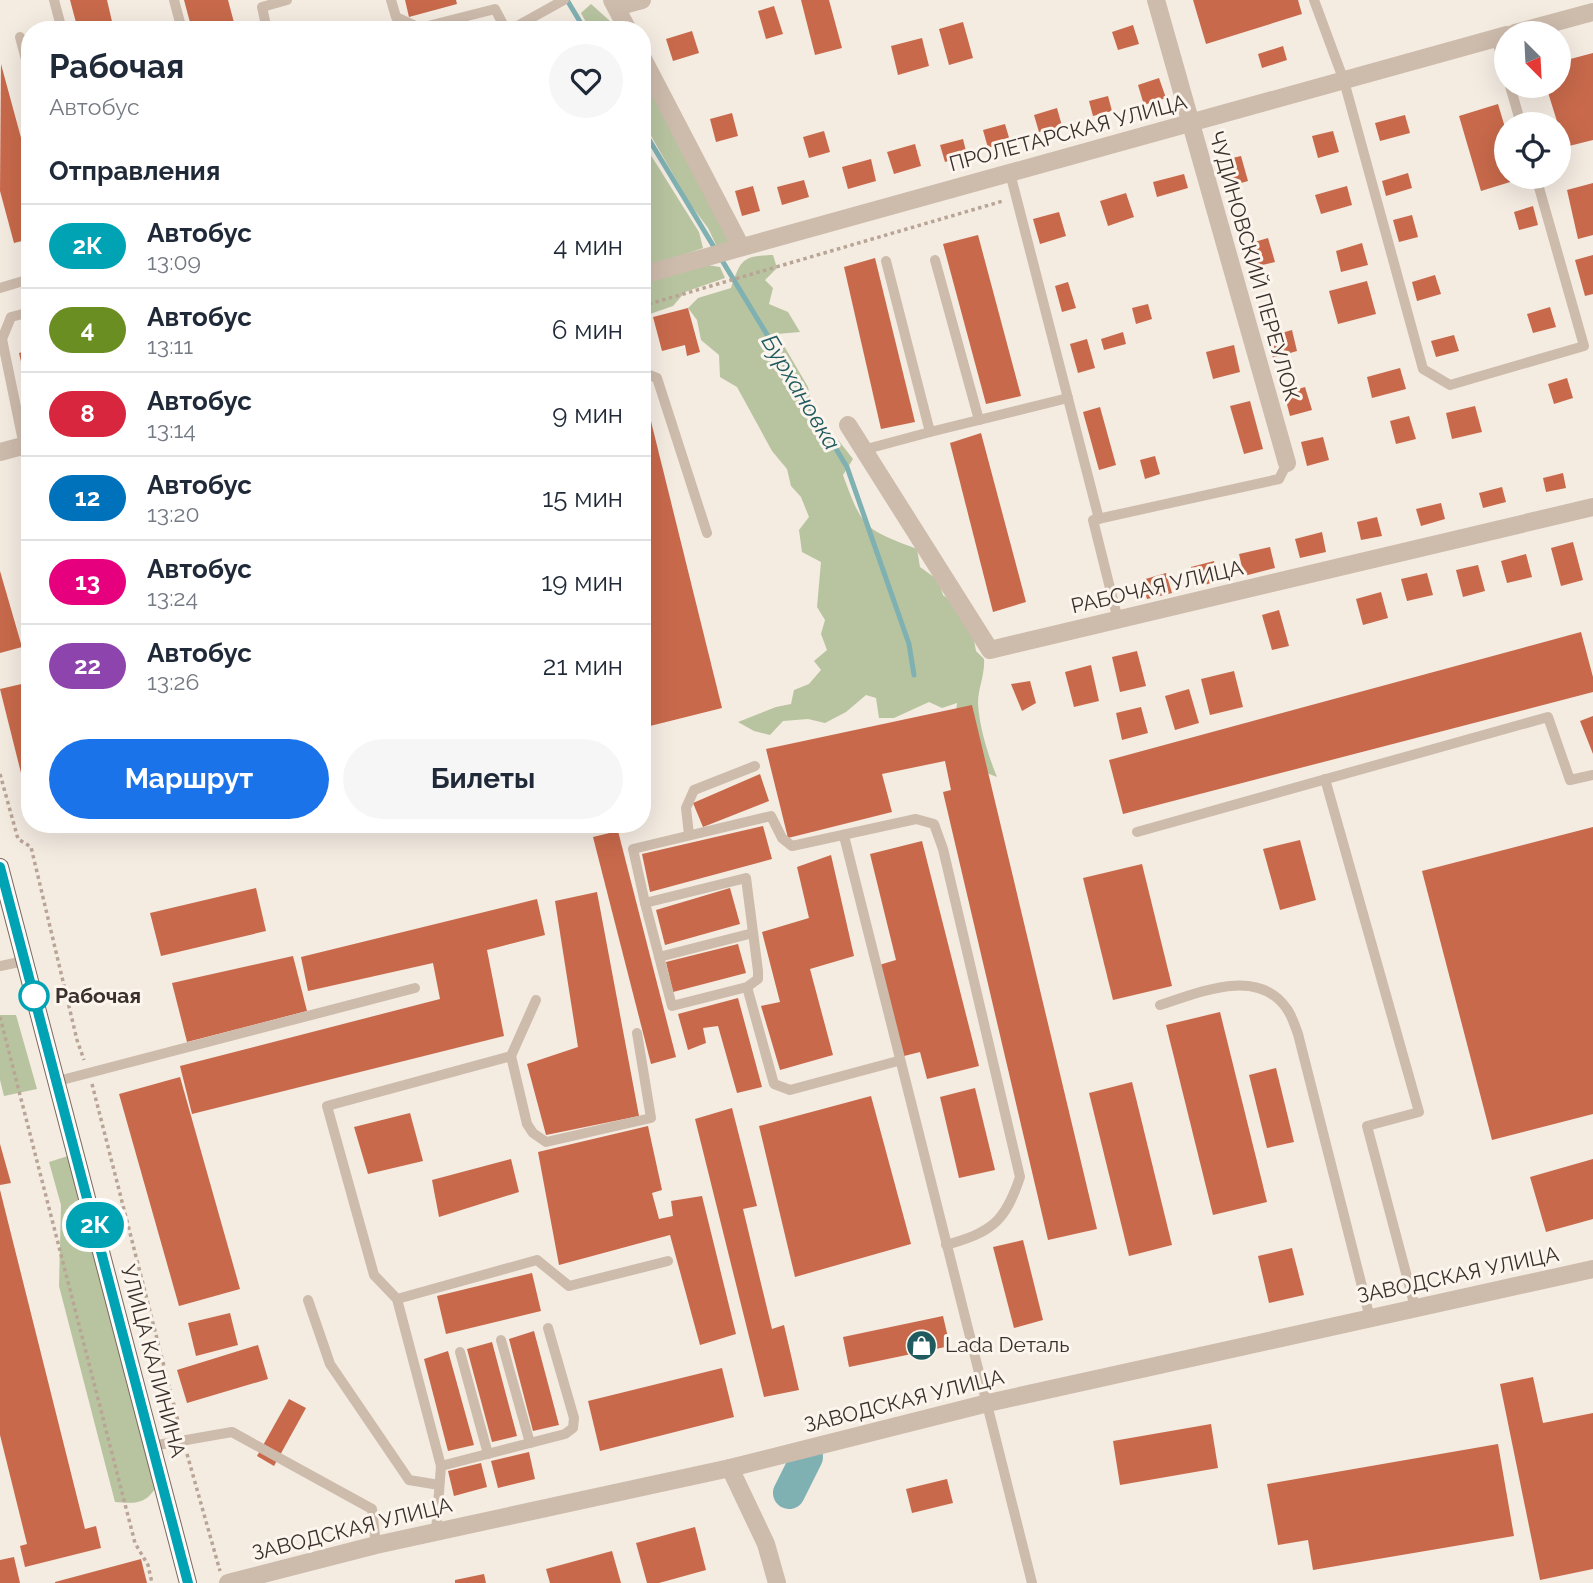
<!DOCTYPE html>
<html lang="ru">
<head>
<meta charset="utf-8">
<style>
  :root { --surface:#fff; --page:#f6f6f7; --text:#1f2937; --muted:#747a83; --line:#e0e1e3; --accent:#1a73e8 }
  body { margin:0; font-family:Raleway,sans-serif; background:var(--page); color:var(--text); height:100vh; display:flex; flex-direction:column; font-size:26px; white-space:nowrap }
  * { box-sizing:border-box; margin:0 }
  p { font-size:23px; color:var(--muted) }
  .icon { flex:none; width:38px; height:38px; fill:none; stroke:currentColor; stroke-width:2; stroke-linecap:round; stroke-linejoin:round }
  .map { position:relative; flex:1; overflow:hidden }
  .drawer { position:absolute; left:21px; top:21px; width:630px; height:812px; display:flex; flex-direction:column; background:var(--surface); border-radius:28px; box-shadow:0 7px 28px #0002 }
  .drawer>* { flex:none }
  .badge { padding:0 14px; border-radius:23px; font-size:24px; line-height:46px }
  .needle { width:46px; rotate:156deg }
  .tools { position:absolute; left:1494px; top:21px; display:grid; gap:14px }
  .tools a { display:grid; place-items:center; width:77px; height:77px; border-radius:50%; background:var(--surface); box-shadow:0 7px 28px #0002; font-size:35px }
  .map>.badge { position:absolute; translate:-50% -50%; box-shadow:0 0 0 4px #fff }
  h2 { padding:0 28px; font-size:26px; line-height:63px }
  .round { display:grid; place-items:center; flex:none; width:74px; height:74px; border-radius:37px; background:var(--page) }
  .overview { display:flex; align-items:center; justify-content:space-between; height:119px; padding:0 28px }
  h1 { font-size:33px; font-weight:700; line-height:52px }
  .action { display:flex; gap:14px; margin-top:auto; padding:14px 28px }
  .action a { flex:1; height:80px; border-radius:42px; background:var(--accent); color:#fff; font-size:28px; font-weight:700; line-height:80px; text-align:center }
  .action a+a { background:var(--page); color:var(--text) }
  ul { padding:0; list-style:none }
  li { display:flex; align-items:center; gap:21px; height:84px; padding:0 28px; border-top:2px solid var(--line) }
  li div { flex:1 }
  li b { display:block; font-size:26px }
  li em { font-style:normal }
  li .badge { min-width:77px; font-weight:700; text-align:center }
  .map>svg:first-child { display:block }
  .green { fill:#b8c4a0 }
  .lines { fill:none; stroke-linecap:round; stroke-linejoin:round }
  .stream { stroke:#7fb0b2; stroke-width:5 }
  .river { stroke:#7fb0b2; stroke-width:32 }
  .building { fill:#c8694b }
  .path { stroke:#b9a596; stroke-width:3.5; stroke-dasharray:3.5 3.5; stroke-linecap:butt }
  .service { stroke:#cdbbac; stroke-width:10 }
  .minor { stroke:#cdbbac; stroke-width:18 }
  .tertiary { stroke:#cdbbac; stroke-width:18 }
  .primary { stroke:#7d675c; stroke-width:18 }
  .line-casing { stroke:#fff; stroke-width:16 }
  .line { stroke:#00a3b4; stroke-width:10 }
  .stop-dot { fill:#fff; stroke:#00a3b4; stroke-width:3.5 }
  .labels { text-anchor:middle; stroke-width:6; stroke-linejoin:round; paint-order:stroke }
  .street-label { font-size:21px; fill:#3b302b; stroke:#fbf5ee }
  .stop-label { font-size:21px; font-weight:bold; fill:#3b302b; stroke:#fbf5ee; text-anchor:start }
  .poi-label { font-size:21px; fill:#3b302b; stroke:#fbf5ee; text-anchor:start }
  .water-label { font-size:23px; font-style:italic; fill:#1f5a5e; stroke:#fbf5ee }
</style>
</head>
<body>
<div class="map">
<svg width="1593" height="1583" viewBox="0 0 1593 1583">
  <rect width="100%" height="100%" fill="#f4ebe1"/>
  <g class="green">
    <polygon points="591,4 620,30 590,30 581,13"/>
    <polygon points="642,68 732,245 718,249 708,228 690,204 642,120"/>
    <polygon points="642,141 699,232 703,248 642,269"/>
    <path d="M773 255 777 268 765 280 773 288 769 304 788 312 800 332 777 334 808 387 815 423 839 441 853 459 843 475C863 530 865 529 917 549L920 567 938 580 943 595 956 605 973 635 976 651 984 659C985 675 978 688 978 703 979 726 988 755 997 777L969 766 955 725 957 703 942 708 929 702 894 718H879L876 698 866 695 846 712 825 723 808 719 783 721 770 735 754 731 738 722 776 707 791 704 794 690 809 684 821 670 814 661 827 650 821 634 825 620 817 607 821 562 802 552 799 530 809 517 801 497 791 486 787 469 772 451 737 387 720 377 719 355 701 340 697 320 688 308 698 298 731 288C741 259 742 256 773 255Z"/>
    <polygon points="707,265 720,267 725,278 685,292 673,306 647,315 642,321 642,282"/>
    <polygon points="0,1015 16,1015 37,1089 4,1096 0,1080"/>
    <path d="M68 1156 157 1485C147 1504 136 1504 115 1502L59 1286 61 1205 49 1162Z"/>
  </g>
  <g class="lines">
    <g class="stream">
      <polyline points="567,0 585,30"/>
      <polyline points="642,128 847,467 909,644 914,675"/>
    </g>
    <polyline class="river" points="789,1493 807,1457"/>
  </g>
  <g class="building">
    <polygon points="70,0 107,0 114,30 78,30"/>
    <polygon points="184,0 228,0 236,30 192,30"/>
    <polygon points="405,0 456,0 457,4 409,17"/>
    <polygon points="801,0 829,0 842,48 815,55"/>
    <polygon points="1193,0 1298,0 1302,14 1206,44"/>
    <polygon points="774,6 783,34 766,39 758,11"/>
    <polygon points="963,22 973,58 949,65 939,29"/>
    <polygon points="1133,25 1139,44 1118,50 1112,32"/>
    <polygon points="692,31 699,53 673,61 666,39"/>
    <polygon points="922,38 929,66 898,75 891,46"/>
    <polygon points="1283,46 1287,60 1262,68 1258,54"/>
    <polygon points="1593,53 1593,140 1565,147 1546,86 1559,86 1559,62"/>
    <polygon points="1,64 30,171 30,239 14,243 0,191"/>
    <polygon points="1159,78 1166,98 1144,105 1138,85"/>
    <polygon points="1108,96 1112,111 1093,116 1089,101"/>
    <polygon points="1498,104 1507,134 1507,177 1520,179 1481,191 1459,116"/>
    <polygon points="1057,108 1062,126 1039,132 1034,115"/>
    <polygon points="732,113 738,136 716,142 710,119"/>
    <polygon points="1405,115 1410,133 1380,141 1375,123"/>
    <polygon points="1005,124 1010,141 988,148 983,130"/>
    <polygon points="824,131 830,152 809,158 803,137"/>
    <polygon points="1333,131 1339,152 1318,158 1312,136"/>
    <polygon points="963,139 967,155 945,162 940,145"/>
    <polygon points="915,144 921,166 894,174 887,152"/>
    <polygon points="1241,156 1248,181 1231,186 1224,160"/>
    <polygon points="871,159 876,181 848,189 842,167"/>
    <polygon points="1408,173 1412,188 1386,196 1382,181"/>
    <polygon points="1184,174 1188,188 1157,197 1153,182"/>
    <polygon points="804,180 809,197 782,205 777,187"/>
    <polygon points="1593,183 1593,235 1578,239 1567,190"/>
    <polygon points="753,186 760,211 742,216 735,191"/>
    <polygon points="1347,186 1352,205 1321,214 1315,195"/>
    <polygon points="1126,193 1134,217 1108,226 1100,201"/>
    <polygon points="1533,206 1538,225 1519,230 1514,212"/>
    <polygon points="1059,212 1066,236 1040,244 1033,219"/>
    <polygon points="1412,215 1418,237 1399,242 1393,220"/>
    <polygon points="978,235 1021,396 986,404 943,244"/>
    <polygon points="1268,238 1275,262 1258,266 1251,243"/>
    <polygon points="1362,243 1368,265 1341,272 1336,251"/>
    <polygon points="1593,255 1593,294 1585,296 1575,260"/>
    <polygon points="875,258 915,422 881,429 844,267"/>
    <polygon points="1435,275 1441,294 1417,301 1412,282"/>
    <polygon points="1367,281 1376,314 1338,324 1329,291"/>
    <polygon points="1068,282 1076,308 1062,312 1055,286"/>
    <polygon points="1148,304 1152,319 1136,324 1132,308"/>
    <polygon points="1550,307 1556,327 1533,333 1527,314"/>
    <polygon points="688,308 700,352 687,356 685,345 662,351 653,317"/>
    <polygon points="1292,330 1297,351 1273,358 1267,337"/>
    <polygon points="1123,332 1126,344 1104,350 1101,339"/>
    <polygon points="1454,335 1459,351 1436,357 1431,341"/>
    <polygon points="1087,339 1095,368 1078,373 1070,344"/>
    <polygon points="1234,345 1240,372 1213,379 1206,352"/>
    <polygon points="30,350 30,388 27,388 19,353"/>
    <polygon points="1400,368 1406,389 1372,398 1367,377"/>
    <polygon points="1567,378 1573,398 1554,404 1548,384"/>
    <polygon points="642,385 722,708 642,728"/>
    <polygon points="1305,387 1312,410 1290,416 1284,393"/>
    <polygon points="1250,401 1263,449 1244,454 1230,406"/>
    <polygon points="1475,406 1482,432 1452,439 1446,413"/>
    <polygon points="1100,407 1116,465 1099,470 1083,412"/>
    <polygon points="1409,416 1416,439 1396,444 1390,421"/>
    <polygon points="981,433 1026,602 993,612 950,443"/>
    <polygon points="1323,437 1329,460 1307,466 1301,442"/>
    <polygon points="1155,456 1160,474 1145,479 1140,460"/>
    <polygon points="1563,473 1566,488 1546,492 1543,478"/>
    <polygon points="1502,487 1506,502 1483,508 1479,493"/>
    <polygon points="1441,503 1445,519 1421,526 1416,509"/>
    <polygon points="1377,517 1382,536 1361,540 1357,522"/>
    <polygon points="1322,532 1326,552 1300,558 1295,539"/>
    <polygon points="1573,542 1583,580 1561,586 1551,548"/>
    <polygon points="1270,547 1275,568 1244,576 1239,554"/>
    <polygon points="1526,554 1532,577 1507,583 1501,561"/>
    <polygon points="1214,561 1219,581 1196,587 1191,567"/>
    <polygon points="1478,565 1485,591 1463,597 1456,570"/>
    <polygon points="0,571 22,647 0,653"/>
    <polygon points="1166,573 1172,593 1147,599 1142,580"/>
    <polygon points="1427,573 1433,595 1407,601 1401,579"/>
    <polygon points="1381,592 1388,618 1363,625 1356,599"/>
    <polygon points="1279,610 1289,646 1272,650 1262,615"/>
    <polygon points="1581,632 1593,677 1593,692 1123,814 1109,760"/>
    <polygon points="1137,651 1146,686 1120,692 1112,657"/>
    <polygon points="1091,665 1099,701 1074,707 1065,672"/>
    <polygon points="1234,671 1243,707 1210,715 1201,679"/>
    <polygon points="1030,681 1036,703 1022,711 1011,684"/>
    <polygon points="30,682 30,805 29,805 0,689"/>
    <polygon points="1189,689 1199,723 1175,730 1165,696"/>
    <polygon points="972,705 1097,1229 1048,1240 943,792 951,790 945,761 882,774 892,812 788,838 766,749"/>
    <polygon points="1141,707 1148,733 1122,740 1116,713"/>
    <polygon points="1593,716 1593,754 1580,721"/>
    <polygon points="760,774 769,801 703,827 693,803"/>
    <polygon points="763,826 772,859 650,892 642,854"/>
    <polygon points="1593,827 1593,1114 1492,1140 1422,871"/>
    <polygon points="618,831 676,1057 651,1064 593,837"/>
    <polygon points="1300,840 1316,900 1280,910 1263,849"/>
    <polygon points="922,841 979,1066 927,1079 920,1052 904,1056 879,965 896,960 870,854"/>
    <polygon points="831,855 854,956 810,969 833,1055 780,1070 761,1006 780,1002 762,932 809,918 797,867"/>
    <polygon points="1142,864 1172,986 1113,1000 1083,878"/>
    <polygon points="256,888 266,931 161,956 150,913"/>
    <polygon points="730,888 740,924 665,945 656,910"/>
    <polygon points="597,892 639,1116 546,1135 527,1064 578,1047 555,901"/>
    <polygon points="537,899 545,935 487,950 504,1036 192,1114 180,1066 440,999 433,963 308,991 301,957"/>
    <polygon points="738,944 746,973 673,992 666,962"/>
    <polygon points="293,956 307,1011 187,1042 172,983"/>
    <polygon points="738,998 762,1087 737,1093 718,1026 703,1028 706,1043 688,1050 678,1014"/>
    <polygon points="1220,1012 1267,1202 1213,1215 1166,1025"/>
    <polygon points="1276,1068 1294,1142 1267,1148 1249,1075"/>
    <polygon points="180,1077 240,1289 179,1306 119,1094"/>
    <polygon points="1132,1082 1172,1245 1129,1256 1089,1093"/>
    <polygon points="975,1088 995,1170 959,1178 940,1097"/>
    <polygon points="871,1096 911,1244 795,1277 759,1126"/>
    <polygon points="732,1108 757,1206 743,1209 772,1329 784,1325 799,1390 764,1397 695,1119"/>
    <polygon points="410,1113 423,1161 368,1174 354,1127"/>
    <polygon points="648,1126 662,1190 652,1193 659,1219 673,1216 671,1201 702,1196 736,1334 700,1345 670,1235 559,1265 538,1152"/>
    <polygon points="0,1144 11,1183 0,1185"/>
    <polygon points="511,1159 519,1192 439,1217 432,1180"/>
    <polygon points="1593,1159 1593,1219 1546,1232 1530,1177"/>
    <polygon points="0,1190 85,1529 96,1526 101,1548 25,1567 20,1546 27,1544 0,1435"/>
    <polygon points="1023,1240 1043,1320 1014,1328 993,1247"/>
    <polygon points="1292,1248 1304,1295 1269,1303 1258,1256"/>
    <polygon points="532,1273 541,1311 446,1334 437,1296"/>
    <polygon points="230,1313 238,1345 196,1356 188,1323"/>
    <polygon points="943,1316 950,1346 849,1367 843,1337"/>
    <polygon points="534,1331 559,1425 533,1431 509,1339"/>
    <polygon points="492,1342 517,1436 492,1442 467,1349"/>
    <polygon points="258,1345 268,1379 187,1403 177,1370"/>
    <polygon points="448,1351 474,1445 448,1451 424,1359"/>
    <polygon points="722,1368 734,1417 600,1451 588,1401"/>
    <polygon points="1533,1377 1543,1423 1593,1413 1593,1569 1540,1580 1500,1384"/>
    <polygon points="289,1399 306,1408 274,1466 257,1456"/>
    <polygon points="1211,1424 1218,1468 1120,1485 1113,1441"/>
    <polygon points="1498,1444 1514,1536 1313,1570 1308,1540 1278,1545 1267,1484"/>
    <polygon points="529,1452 535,1479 498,1488 491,1461"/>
    <polygon points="481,1463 487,1487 454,1496 448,1471"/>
    <polygon points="947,1479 953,1503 912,1513 906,1489"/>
    <polygon points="695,1527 706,1570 659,1583 647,1583 636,1543"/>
    <polygon points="612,1551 621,1583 550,1583 546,1569"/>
    <polygon points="14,1557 20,1583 0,1583 0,1560"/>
    <polygon points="141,1559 147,1583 55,1583 55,1582"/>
    <polygon points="484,1574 486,1583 455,1583 455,1580"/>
  </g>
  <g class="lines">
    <g class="path">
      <polyline points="642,306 1003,201"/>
      <polyline points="0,774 18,839 31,847 77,1040 84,1060"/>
      <polyline points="0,1017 135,1543 148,1565 152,1583"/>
      <polyline points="92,1084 180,1429"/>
      <polyline points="187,1454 220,1571"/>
    </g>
    <g class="service">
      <polyline points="54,0 62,30"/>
      <polyline points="174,0 182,30"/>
      <polyline points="391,0 396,17 420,28 495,9 506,30"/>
      <polyline points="1314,0 1344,81 1423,369 1450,385 1584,346 1536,177"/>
      <polyline points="267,30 262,7 287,0"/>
      <polyline points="510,30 564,0"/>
      <polyline points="20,37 30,75"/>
      <polyline points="1496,38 1507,75"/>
      <polyline points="1510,86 1521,124"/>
      <polyline points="1010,173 1099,519"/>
      <polyline points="935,260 979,420"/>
      <polyline points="0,288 30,279"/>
      <polyline points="642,372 657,378 707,533"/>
      <polyline points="930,432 1068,398"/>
      <polyline points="24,446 2,339 11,317 30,312"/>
      <polyline points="863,450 930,432 886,261"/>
      <polyline points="1118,620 1093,520 1279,479 1287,463"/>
      <polyline points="1325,779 1419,1112 1367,1126 1415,1307"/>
      <polyline points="1137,832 1548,717 1570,780 1593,775"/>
      <polyline points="689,835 686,808 694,790 755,766"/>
      <polyline points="844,836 1032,1583"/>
      <path d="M645 903 633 849 771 816 782 838 792 846 916 819 934 824 943 849 1020 1177C1005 1222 992 1232 946 1245"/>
      <polyline points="659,957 753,933"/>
      <polyline points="0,966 24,961"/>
      <polyline points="747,987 758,979 758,971 746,878 645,903 672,1006 747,987 774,1084 790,1090 898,1061"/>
      <path d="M1160 1005C1198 993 1258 966 1287 1009 1292 1016 1295 1026 1298 1034L1370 1318"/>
      <polyline points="511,1056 527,1124 533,1133 546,1142 651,1118 637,1033"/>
      <polyline points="58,1081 415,988"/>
      <polyline points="397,1299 374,1275 327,1106 511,1056 536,1000"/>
      <polyline points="308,1300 330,1364 409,1480 439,1485"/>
      <polyline points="501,1340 530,1443"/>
      <polyline points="460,1352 488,1454"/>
      <polyline points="152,1446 232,1432 372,1509 376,1545"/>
      <polyline points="441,1466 397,1299 537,1260 569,1286 668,1261"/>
      <polyline points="436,1532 441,1466 565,1434 573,1428 574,1418 548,1328"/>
    </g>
    <g class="minor">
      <polyline points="612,0 628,30"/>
      <polyline points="1156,0 1287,463"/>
      <polyline points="616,7 642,0"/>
      <polyline points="642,57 741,247"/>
      <polyline points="848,425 990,650 1593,507"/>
      <polyline points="730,1468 766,1544 777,1583"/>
    </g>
    <g class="tertiary">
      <polyline points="1515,33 1593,12"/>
      <polyline points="642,275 1507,35"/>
      <polyline points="0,452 30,444"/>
      <polyline points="228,1583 376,1545 730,1468 988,1403 1593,1269"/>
    </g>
    <polyline class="primary" points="0,867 188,1583"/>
  </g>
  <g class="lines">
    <defs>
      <polyline id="line" points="0,867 188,1583"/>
    </defs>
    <use href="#line" class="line-casing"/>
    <use href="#line" class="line"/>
  </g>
  <defs>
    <symbol id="shop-disc" viewBox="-11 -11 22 22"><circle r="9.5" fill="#1f5a5e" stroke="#fbf5ee"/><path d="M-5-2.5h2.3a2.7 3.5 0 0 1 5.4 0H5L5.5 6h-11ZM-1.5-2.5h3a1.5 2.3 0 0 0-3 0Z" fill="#fff"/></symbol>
  </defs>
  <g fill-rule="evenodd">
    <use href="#shop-disc" x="904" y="1328" width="35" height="35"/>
  </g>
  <circle class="stop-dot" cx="34" cy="996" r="14"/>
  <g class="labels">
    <g class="street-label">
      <text transform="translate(1068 133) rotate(-15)" y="7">ПРОЛЕТАРСКАЯ УЛИЦА</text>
      <text transform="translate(1254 266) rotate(74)" y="7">ЧУДИНОВСКИЙ ПЕРЕУЛОК</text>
      <text transform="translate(1157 587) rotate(-13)" y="7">РАБОЧАЯ УЛИЦА</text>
      <text transform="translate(1458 1275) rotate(-12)" y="7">ЗАВОДСКАЯ УЛИЦА</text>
      <text transform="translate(153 1361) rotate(75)" y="7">УЛИЦА КАЛИНИНА</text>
      <text transform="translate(904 1401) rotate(-14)" y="7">ЗАВОДСКАЯ УЛИЦА</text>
      <text transform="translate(352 1529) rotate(-14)" y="7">ЗАВОДСКАЯ УЛИЦА</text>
    </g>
    <g class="stop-label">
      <text x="55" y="1003">Рабочая</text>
    </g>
    <g class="poi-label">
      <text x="945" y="1352">Lada Dеталь</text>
    </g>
    <g class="water-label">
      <text transform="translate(801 392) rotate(59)" y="8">Бурхановка</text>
    </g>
  </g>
</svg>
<div class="tools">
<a><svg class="needle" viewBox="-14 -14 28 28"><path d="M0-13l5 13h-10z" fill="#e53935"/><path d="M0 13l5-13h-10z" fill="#747a83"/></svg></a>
<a><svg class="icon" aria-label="locate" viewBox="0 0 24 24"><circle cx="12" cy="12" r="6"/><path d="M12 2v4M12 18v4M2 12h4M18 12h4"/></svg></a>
</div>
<b class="badge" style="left:95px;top:1225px;background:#00a3b4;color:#fff">2К</b>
<section class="drawer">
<div class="overview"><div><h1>Рабочая</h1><p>Автобус</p></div><a class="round"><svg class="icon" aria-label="heart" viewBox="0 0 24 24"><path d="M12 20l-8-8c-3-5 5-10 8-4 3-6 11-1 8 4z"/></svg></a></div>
<h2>Отправления</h2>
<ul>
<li><span class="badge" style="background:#00a3b4;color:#fff">2К</span><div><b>Автобус</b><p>13:09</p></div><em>4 мин</em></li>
<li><span class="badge" style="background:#6b8e23;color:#fff">4</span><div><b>Автобус</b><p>13:11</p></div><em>6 мин</em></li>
<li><span class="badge" style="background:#d7263d;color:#fff">8</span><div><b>Автобус</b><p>13:14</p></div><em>9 мин</em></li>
<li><span class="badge" style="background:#0072bc;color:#fff">12</span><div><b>Автобус</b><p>13:20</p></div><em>15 мин</em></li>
<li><span class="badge" style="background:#e6007e;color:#fff">13</span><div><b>Автобус</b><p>13:24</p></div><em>19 мин</em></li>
<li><span class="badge" style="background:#8e44ad;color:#fff">22</span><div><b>Автобус</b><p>13:26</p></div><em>21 мин</em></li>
</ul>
<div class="action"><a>Маршрут</a><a>Билеты</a></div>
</section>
</div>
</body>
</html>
